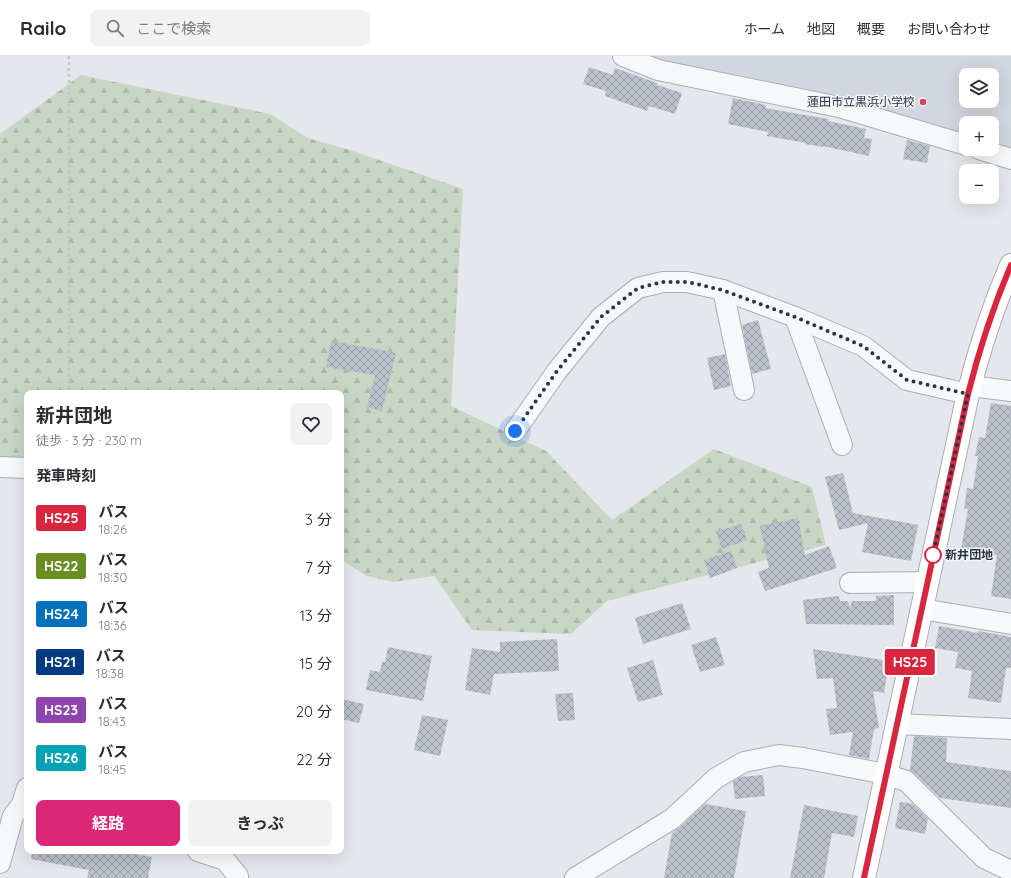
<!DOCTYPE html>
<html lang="ja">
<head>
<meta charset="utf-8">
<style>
  :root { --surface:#fff; --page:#f2f2f3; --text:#2b2b33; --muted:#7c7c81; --line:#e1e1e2; --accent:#db2777 }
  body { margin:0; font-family:Quicksand,"Noto Sans JP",sans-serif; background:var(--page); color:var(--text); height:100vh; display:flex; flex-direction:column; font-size:15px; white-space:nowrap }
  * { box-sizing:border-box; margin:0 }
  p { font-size:13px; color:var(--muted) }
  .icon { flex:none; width:22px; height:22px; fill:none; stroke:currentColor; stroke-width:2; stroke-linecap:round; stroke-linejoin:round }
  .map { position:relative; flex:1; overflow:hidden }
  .drawer { position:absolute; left:24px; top:334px; width:320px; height:464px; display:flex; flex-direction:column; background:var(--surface); border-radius:8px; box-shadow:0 4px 16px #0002 }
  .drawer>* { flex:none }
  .badge { padding:0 8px; border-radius:3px; font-size:14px; line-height:26px }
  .fabs { position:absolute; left:959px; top:12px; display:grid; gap:8px }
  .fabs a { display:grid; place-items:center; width:40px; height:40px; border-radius:8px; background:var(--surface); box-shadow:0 4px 16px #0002; font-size:20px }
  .you { position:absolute; width:20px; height:20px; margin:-10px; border:3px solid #fff; border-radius:50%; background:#1a73e8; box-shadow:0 0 0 6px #1a73e833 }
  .map>.badge { position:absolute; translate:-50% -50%; box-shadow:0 0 0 2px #fff }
  h2 { padding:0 12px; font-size:15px; line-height:36px }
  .round { display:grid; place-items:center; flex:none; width:42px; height:42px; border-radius:8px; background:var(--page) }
  .head { display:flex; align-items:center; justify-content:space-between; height:68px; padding:0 12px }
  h1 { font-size:19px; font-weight:700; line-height:30px }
  .button { display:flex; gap:8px; margin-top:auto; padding:8px 12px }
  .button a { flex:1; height:46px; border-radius:8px; background:var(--accent); color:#fff; font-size:16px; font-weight:700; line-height:46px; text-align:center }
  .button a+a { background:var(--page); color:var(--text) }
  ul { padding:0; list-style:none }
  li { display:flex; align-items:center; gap:12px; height:48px; padding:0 12px }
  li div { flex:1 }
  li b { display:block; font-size:15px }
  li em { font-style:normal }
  li .badge { min-width:44px; font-weight:700; text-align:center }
  header { display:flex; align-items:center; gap:24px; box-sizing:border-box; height:56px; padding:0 20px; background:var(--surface); border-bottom:1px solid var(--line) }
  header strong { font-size:19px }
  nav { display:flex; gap:22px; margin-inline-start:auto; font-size:14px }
  .search { width:280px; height:36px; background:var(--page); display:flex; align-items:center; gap:10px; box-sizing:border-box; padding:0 14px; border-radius:8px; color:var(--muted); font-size:15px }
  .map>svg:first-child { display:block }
  .built { fill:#d2d6de; fill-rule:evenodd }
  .forest { fill:url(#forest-firs) }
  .building { fill:url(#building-cross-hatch) }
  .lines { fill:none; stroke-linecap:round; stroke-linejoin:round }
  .street-casing { stroke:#a9aeb7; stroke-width:22 }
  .secondary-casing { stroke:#a9aeb7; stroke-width:24 }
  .path { stroke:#c2c5cb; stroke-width:2.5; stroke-dasharray:3 3; stroke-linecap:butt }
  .street { stroke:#f7f8fa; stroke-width:20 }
  .secondary { stroke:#fff; stroke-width:22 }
  .line-casing { stroke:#fff; stroke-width:9 }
  .line { stroke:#d7263d; stroke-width:6 }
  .walk { stroke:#2b3445; stroke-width:4; stroke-dasharray:0 7.2 }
  .poi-dot { fill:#d1495b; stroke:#f4f6f9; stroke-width:1.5 }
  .stop-dot { fill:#fff; stroke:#d7263d; stroke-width:2 }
  .labels { text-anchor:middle; stroke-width:3; stroke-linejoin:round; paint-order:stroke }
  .poi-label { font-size:12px; fill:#2b3445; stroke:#f4f6f9; text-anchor:end }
  .stop-label { font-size:12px; font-weight:bold; fill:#2b3445; stroke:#f4f6f9; text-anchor:start }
</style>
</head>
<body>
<header>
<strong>Railo</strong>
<div class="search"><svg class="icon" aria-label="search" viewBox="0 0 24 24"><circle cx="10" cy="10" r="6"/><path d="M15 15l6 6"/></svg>ここで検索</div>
<nav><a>ホーム</a><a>地図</a><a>概要</a><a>お問い合わせ</a></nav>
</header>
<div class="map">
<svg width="1011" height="822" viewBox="0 0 1011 822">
  <defs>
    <pattern id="forest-firs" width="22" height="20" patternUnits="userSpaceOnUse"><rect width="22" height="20" fill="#c9d6c5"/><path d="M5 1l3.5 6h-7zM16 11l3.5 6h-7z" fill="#adb8ab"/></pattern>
    <pattern id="building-cross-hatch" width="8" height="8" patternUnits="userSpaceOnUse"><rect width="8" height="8" fill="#bbc0ca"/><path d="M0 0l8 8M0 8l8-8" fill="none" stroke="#989da6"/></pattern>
  </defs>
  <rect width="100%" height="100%" fill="#e4e7ec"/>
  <path class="built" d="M634 0H1011V93L992 87V67H966V80ZM966 19H992V45H966Z"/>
  <polygon class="forest" points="81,19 270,58 308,82 350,94 463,133 451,350 546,395 612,464 714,393 812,431 826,489 607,545 571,578 472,574 434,520 393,526 367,520 341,504 341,337 27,337 27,418 0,413 0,78"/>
  <g class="building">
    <polygon points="589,11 613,19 615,12 657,27 657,29 682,37 675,58 649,50 647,55 605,40 606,35 583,28"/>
    <polygon points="733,42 766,49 765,52 828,63 828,65 866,73 864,82 872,83 869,100 823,90 823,91 805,88 806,87 767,80 768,76 728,68"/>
    <polygon points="907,84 930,90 927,107 903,103"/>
    <polygon points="758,264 771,313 752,318 742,269"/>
    <polygon points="331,285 387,295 396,297 382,355 367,351 375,319 326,311"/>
    <polygon points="725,298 731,330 714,334 707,302"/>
    <polygon points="991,347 1011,350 1011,543 991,540 997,499 961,493 968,453 964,453 967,432 973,433 978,400 975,400 979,381 985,382"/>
    <polygon points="843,417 853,457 918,469 911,505 862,496 868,467 839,474 825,421"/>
    <polygon points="798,462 805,499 829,490 837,512 765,535 758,516 769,512 760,470"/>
    <polygon points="741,468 747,484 722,493 716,476"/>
    <polygon points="731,495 737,512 710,522 704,504"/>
    <polygon points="894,539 894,569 806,568 803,544 839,540 840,545 848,545 850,552 852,545 876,545 876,540"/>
    <polygon points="682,547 691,573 643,588 635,562"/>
    <polygon points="939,570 978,577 978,575 1011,581 1011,612 1006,612 1001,647 968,642 972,615 955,612 958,596 935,592"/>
    <polygon points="716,581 725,609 700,616 691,589"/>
    <polygon points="557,583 559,615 494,618 490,639 465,634 472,592 500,596 500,586"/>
    <polygon points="388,591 432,600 423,645 366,634 370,614 380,616 382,606 385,606"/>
    <polygon points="813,593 889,605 884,637 873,635 879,672 874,673 869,703 849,699 853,676 830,679 826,653 837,652 833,622 817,623"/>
    <polygon points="653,604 663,639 638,646 627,612"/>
    <polygon points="573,637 575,664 558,665 555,638"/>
    <polygon points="341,643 364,648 359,667 341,663"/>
    <polygon points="422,659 448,664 440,700 414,694"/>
    <polygon points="914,680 947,682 946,706 1011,715 1011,752 940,742 914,717 910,714"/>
    <polygon points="763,719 765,740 735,743 733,725 740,721"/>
    <polygon points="900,746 913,748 928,763 925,778 895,772"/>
    <polygon points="705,748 746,755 734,822 664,822 672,777 680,771"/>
    <polygon points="804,749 858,760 854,781 832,777 824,822 790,822"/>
    <polygon points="32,795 119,795 152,801 148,822 87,822 89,814 31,803"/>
  </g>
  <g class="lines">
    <defs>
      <g id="street">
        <polyline points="623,0 658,14 839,51 966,89"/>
        <polyline points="979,93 1011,103"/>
        <polyline points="723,234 744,334"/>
        <polyline points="795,261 842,389"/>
        <polyline points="970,330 1011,335"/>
        <polyline points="515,375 557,315 601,261 638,232 663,226 687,226 723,234 795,261 863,290 907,324 968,338"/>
        <polyline points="0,411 27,412"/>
        <polyline points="850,527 928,526"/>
        <polyline points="922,553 1011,568"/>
        <polyline points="896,668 1011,673"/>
        <polyline points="198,795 225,804 238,820 238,822"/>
        <polyline points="0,807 13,760 22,748 27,732"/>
        <polyline points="575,822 672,763 716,722 744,706 779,699 803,702 885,718 906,725 984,802 1011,815"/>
      </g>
      <path id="secondary" d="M864 822 968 338C979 294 993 251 1011 209"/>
    </defs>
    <use href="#street" class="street-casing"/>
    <use href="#secondary" class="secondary-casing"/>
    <polyline class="path" points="69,0 69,337"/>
    <use href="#street" class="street"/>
    <use href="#secondary" class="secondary"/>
  </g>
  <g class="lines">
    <defs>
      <path id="line" d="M864 822 968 338C979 294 993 251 1011 209"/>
    </defs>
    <use href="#line" class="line-casing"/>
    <use href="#line" class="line"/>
    <polyline class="walk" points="515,375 557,315 601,261 638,232 663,226 688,226 722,234 795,261 863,290 907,324 968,338 933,499"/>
  </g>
  <circle class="poi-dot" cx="923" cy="46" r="4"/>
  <circle class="stop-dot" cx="933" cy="499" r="8"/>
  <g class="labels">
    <g class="poi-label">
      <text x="915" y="50">蓮田市立黒浜小学校</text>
    </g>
    <g class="stop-label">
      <text x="945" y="503">新井団地</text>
    </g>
  </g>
</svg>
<div class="fabs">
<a><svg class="icon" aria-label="layers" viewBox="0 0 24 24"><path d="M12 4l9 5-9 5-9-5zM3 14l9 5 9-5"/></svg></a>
<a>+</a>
<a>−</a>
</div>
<div class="you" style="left:515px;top:375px"></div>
<b class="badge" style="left:910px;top:606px;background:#d7263d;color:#fff">HS25</b>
<section class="drawer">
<div class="head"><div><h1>新井団地</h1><p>徒歩 · 3 分 · 230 m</p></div><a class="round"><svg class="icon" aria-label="heart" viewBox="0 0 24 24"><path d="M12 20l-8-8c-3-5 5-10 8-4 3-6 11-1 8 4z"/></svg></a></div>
<h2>発車時刻</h2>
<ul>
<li><span class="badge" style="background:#d7263d;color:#fff">HS25</span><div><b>バス</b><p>18:26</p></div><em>3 分</em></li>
<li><span class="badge" style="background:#6b8e23;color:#fff">HS22</span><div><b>バス</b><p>18:30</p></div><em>7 分</em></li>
<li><span class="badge" style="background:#0072bc;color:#fff">HS24</span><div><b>バス</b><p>18:36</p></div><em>13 分</em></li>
<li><span class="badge" style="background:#003b80;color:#fff">HS21</span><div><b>バス</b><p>18:38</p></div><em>15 分</em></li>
<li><span class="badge" style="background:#8e44ad;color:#fff">HS23</span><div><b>バス</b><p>18:43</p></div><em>20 分</em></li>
<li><span class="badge" style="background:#00a3b4;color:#fff">HS26</span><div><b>バス</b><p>18:45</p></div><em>22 分</em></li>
</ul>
<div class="button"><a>経路</a><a>きっぷ</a></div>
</section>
</div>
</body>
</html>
